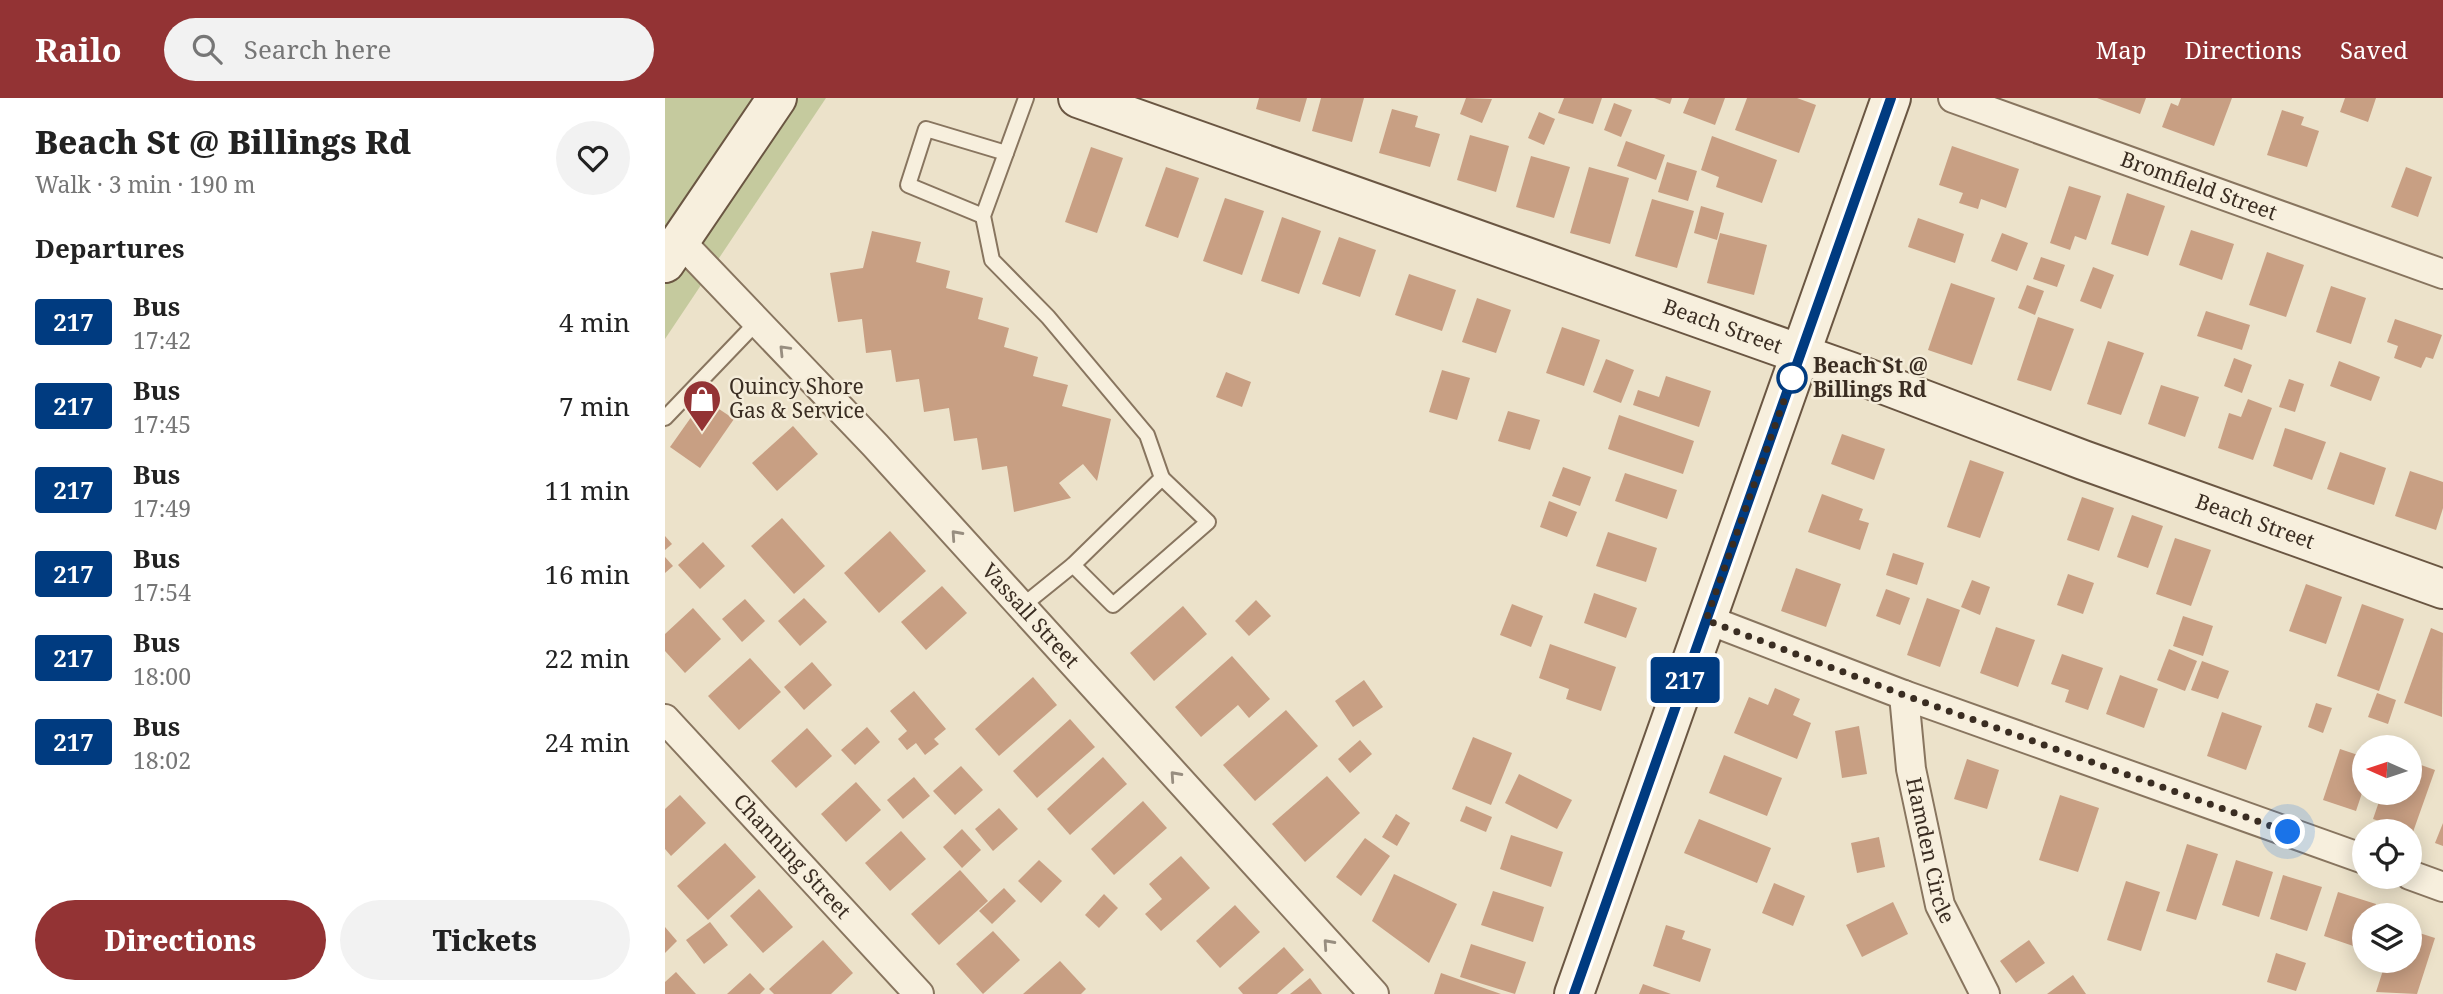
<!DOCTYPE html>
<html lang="en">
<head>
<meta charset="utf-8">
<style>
  :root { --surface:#fff; --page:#f2f2f2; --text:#222; --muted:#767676; --accent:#933334 }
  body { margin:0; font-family:"Noto Serif",serif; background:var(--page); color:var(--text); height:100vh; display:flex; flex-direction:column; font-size:26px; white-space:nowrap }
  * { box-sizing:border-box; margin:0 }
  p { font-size:23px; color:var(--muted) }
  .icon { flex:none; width:38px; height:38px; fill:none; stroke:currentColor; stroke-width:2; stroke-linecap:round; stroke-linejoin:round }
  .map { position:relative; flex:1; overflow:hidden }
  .sheet { display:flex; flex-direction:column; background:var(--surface); width:665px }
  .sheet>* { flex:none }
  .badge { padding:0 14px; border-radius:5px; font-size:24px; line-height:46px }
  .needle { width:46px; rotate:273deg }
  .fabs { position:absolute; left:1687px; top:637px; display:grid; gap:14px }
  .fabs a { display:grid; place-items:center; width:70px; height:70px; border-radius:50%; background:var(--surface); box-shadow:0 4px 18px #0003; font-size:35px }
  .you { position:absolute; width:35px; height:35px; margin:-18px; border:5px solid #fff; border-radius:50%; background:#1a73e8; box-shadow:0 0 0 10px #1a73e833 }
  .map>.badge { position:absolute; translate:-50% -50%; box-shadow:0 0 0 4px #fff }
  h2 { padding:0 35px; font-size:26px; line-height:63px }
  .round { display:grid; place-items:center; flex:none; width:74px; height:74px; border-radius:37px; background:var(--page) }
  .head { display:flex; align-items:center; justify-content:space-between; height:119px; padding:0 35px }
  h1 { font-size:33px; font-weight:800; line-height:52px }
  .button { display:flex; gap:14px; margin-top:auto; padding:14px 35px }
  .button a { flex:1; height:80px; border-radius:42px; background:var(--accent); color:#fff; font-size:28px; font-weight:800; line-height:80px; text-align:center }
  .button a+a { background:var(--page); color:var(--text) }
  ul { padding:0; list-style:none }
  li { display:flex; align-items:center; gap:21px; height:84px; padding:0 35px }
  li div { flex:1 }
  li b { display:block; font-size:26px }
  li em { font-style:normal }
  li .badge { min-width:77px; font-weight:700; text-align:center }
  header { display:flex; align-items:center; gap:42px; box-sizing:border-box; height:98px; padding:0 35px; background:var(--accent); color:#fff }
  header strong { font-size:33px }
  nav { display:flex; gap:38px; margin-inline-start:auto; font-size:24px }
  .search { width:490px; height:63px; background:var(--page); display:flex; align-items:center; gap:18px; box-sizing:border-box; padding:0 24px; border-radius:38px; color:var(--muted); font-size:26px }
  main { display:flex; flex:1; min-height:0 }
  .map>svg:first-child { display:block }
  .green { fill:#c5ca9e }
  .building { fill:#c89f83 }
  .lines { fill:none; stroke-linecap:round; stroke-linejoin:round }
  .lane-casing { stroke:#88755f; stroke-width:18 }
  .street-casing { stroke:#88755f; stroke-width:32 }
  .secondary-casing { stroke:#6a5642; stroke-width:42 }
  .lane { stroke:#f7efdd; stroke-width:14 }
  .street { stroke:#f7efdd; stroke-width:28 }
  .secondary { stroke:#f7efdd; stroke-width:38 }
  .oneway { stroke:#988e80 }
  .line-casing { stroke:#fff; stroke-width:16 }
  .line { stroke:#003b80; stroke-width:10 }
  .walk { stroke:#3a2d22; stroke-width:7; stroke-dasharray:0 12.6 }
  .stop-dot { fill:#fff; stroke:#003b80; stroke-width:3.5 }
  .labels { text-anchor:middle; stroke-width:5; stroke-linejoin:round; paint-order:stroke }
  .street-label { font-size:21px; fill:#3a2d22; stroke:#f4ecd9 }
  .stop-label { font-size:21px; font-weight:bold; fill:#3a2d22; stroke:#f4ecd9; text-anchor:start }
  .poi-label { font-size:21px; fill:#3a2d22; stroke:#f4ecd9; text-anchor:start }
</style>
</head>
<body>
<header>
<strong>Railo</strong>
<div class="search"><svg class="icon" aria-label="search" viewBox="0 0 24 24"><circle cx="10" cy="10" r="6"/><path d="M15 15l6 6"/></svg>Search here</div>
<nav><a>Map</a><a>Directions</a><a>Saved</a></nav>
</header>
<main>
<section class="sheet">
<div class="head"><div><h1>Beach St @ Billings Rd</h1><p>Walk · 3 min · 190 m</p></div><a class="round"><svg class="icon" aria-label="heart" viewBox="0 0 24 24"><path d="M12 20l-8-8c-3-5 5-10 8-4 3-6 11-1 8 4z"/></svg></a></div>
<h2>Departures</h2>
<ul>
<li><span class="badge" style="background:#003b80;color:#fff">217</span><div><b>Bus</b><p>17:42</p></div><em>4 min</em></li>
<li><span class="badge" style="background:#003b80;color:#fff">217</span><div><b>Bus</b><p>17:45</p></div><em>7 min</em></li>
<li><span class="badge" style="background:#003b80;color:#fff">217</span><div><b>Bus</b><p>17:49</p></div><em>11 min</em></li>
<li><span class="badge" style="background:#003b80;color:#fff">217</span><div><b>Bus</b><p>17:54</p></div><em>16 min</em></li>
<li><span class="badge" style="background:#003b80;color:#fff">217</span><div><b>Bus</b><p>18:00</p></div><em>22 min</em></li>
<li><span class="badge" style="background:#003b80;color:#fff">217</span><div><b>Bus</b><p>18:02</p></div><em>24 min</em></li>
</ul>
<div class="button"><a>Directions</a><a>Tickets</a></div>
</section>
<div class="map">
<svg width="1778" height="896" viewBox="0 0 1778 896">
  <rect width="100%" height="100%" fill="#ece2ca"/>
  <polygon class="green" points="0,0 161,0 0,241"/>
  <g class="building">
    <polygon points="594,0 642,0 635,24 591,11"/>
    <polygon points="656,0 699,0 687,44 647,33"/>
    <polygon points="801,0 827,1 817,25 795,16"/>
    <polygon points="899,0 937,0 928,26 893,15"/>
    <polygon points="989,0 1007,0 1005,6"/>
    <polygon points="1024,0 1060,0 1050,27 1018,15"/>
    <polygon points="1082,0 1132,0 1151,7 1134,55 1070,32"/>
    <polygon points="1432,0 1481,0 1475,16"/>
    <polygon points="1516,0 1567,0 1549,48 1497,29 1506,5 1513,8"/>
    <polygon points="1680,0 1711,0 1703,24 1675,14"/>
    <polygon points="949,5 967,12 956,39 939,32"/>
    <polygon points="727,11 753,18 750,29 775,36 765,69 714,55"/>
    <polygon points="1617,12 1639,19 1636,27 1654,33 1642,69 1602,57"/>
    <polygon points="874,14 890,21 879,47 863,40"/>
    <polygon points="805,37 844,48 831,94 792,82"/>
    <polygon points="1047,38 1112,62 1097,105 1051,89 1054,79 1036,72"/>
    <polygon points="961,43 1000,57 991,82 952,68"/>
    <polygon points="1287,48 1354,71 1341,110 1316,101 1313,111 1294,105 1298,95 1274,87"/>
    <polygon points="426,49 458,60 432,135 400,124"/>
    <polygon points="866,58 905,69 889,120 851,109"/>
    <polygon points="1002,64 1032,73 1023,103 993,94"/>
    <polygon points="501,69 534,80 513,140 480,128"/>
    <polygon points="924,69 964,80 945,146 905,135"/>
    <polygon points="1741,69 1767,79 1753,119 1726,109"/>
    <polygon points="1404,88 1436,98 1421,142 1410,138 1405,152 1385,145"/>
    <polygon points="1462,95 1500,108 1483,158 1446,146"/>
    <polygon points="560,100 599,113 577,177 538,163"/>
    <polygon points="987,101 1029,113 1012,170 970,158"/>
    <polygon points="1036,108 1059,115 1052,142 1029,135"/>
    <polygon points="617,119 656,133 634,196 596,183"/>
    <polygon points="1253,120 1299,136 1290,165 1243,149"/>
    <polygon points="1526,132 1569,146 1557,182 1514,167"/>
    <polygon points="207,133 256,144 251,164 285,173 281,190 318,200 313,221 344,230 339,249 373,259 368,278 403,287 397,308 446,321 432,383 418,366 394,385 406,400 349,414 342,368 317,372 312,340 289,343 284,310 259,314 254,281 231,284 226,252 201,255 197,221 173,224 165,175 198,170"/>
    <polygon points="1055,135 1102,147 1089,197 1042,185"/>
    <polygon points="1337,135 1363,145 1352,173 1326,163"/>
    <polygon points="674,139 711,152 695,199 657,186"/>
    <polygon points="1602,154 1639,167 1621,219 1584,207"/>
    <polygon points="1376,159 1400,167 1392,189 1368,181"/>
    <polygon points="1428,169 1449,177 1436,211 1415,203"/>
    <polygon points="744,176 791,192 777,233 730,217"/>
    <polygon points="1286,185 1330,200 1307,267 1263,252"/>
    <polygon points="1362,187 1379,193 1370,217 1353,210"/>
    <polygon points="1666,188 1701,200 1686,246 1651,234"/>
    <polygon points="812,200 846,212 831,255 797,244"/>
    <polygon points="1541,213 1585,227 1577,252 1532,238"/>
    <polygon points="1373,219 1409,231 1386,293 1352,282"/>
    <polygon points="1730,221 1777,237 1768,261 1761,259 1756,270 1729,260 1733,248 1722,244"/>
    <polygon points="897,229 935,242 919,288 881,275"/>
    <polygon points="1443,243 1479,255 1456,317 1422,306"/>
    <polygon points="1569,260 1587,267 1577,295 1559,288"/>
    <polygon points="941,261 969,272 956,305 928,294"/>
    <polygon points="1674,263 1715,279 1706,303 1665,288"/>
    <polygon points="777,272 805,280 792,322 764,314"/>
    <polygon points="561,274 586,284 577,309 551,299"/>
    <polygon points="1001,278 1046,293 1034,329 968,307 973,292 994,299"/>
    <polygon points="1624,281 1639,286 1630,314 1614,309"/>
    <polygon points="1496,287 1534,299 1520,339 1483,326"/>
    <polygon points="39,301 69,321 35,370 5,349"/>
    <polygon points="1583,301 1607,310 1588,362 1553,350 1564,315 1576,319"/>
    <polygon points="843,313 875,322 865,352 833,343"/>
    <polygon points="954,317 1029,343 1018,376 943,351"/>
    <polygon points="128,328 153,356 112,393 87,365"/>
    <polygon points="1620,330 1661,344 1647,382 1608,368"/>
    <polygon points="1177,336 1220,351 1209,382 1166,366"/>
    <polygon points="1675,354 1721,370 1709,407 1662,391"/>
    <polygon points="1305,362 1339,374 1315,440 1282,429"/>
    <polygon points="898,369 926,379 915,408 887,398"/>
    <polygon points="1745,373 1778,384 1778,410 1771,432 1730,418"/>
    <polygon points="960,375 1012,392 1002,421 950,403"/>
    <polygon points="1157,396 1198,411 1194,422 1204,425 1195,452 1143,434"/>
    <polygon points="1417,399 1449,410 1434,453 1402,442"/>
    <polygon points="884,403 912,414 902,439 875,429"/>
    <polygon points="1467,417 1498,428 1483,470 1452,459"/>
    <polygon points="117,420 160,468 129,496 86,448"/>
    <polygon points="225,433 261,473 214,515 179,475"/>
    <polygon points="943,434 992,450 981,484 931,468"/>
    <polygon points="0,438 7,446 0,452"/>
    <polygon points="1510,440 1546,452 1526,508 1491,496"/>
    <polygon points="38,444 60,468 35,491 13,467"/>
    <polygon points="1228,455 1259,465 1252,487 1221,477"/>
    <polygon points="0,459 8,468 0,475"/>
    <polygon points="1131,470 1176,486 1161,529 1116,513"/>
    <polygon points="1403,476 1429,485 1418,516 1392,507"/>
    <polygon points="1307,482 1325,489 1315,517 1296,509"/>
    <polygon points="1641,486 1677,499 1661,546 1624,533"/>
    <polygon points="277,488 302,515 261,552 236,524"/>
    <polygon points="1221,491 1245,500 1235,527 1211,518"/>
    <polygon points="929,495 972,510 961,540 919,525"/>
    <polygon points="139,500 162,524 135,548 113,523"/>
    <polygon points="1262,500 1295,512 1275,569 1242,557"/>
    <polygon points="80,501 100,523 77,544 57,521"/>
    <polygon points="591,502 606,518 584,538 570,523"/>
    <polygon points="847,506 878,518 866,549 835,537"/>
    <polygon points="1697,506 1739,521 1714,593 1672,578"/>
    <polygon points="518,508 542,536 489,583 465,555"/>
    <polygon points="28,510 56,541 20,575 0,553 0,536"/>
    <polygon points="1518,518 1548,528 1538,558 1508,548"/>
    <polygon points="1331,529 1370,542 1353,589 1315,575"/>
    <polygon points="1766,530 1778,535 1777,619 1739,605"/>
    <polygon points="885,546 951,569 936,613 901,601 904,591 874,580"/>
    <polygon points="1504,551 1532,563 1520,593 1492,582"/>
    <polygon points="1397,556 1438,570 1423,612 1400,604 1404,592 1386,586"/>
    <polygon points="567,558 605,601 584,620 573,607 536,639 510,609"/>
    <polygon points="85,560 116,594 74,632 43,598"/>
    <polygon points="1537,563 1564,573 1553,601 1526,592"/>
    <polygon points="147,564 167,587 139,612 119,589"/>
    <polygon points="1455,577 1493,591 1479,630 1441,616"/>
    <polygon points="368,579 392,607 334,658 310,631"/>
    <polygon points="699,582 718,609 688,629 670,603"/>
    <polygon points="1110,590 1135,601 1128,617 1146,625 1132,661 1069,635 1084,599 1103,607"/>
    <polygon points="249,593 281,631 269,641 274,646 260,657 251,645 242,652 233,641 242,633 225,613"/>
    <polygon points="1712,595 1731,602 1723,626 1703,619"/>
    <polygon points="1651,605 1667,610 1658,635 1643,629"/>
    <polygon points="621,612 653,648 590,703 558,667"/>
    <polygon points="1557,614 1597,628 1581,672 1542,658"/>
    <polygon points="405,621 430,649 372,700 348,673"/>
    <polygon points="1194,628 1202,676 1177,680 1170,633"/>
    <polygon points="202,629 215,644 190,667 176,652"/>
    <polygon points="142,630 167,658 131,690 106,663"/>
    <polygon points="808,639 847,655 826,707 787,691"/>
    <polygon points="695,642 707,656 685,675 673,661"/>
    <polygon points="1675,651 1699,659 1699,689 1691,713 1658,702"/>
    <polygon points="1059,657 1117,680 1102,718 1044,695"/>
    <polygon points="438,659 462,686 405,737 382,711"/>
    <polygon points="1302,661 1334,672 1322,711 1289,701"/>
    <polygon points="1745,663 1770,672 1748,734 1708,721 1717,695 1745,695"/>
    <polygon points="296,668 318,692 290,717 268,693"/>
    <polygon points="854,676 907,702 892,731 840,705"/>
    <polygon points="662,678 695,715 640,764 607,726"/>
    <polygon points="249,679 265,698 238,721 222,702"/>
    <polygon points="191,684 216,712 181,744 156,716"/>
    <polygon points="15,697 41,725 6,758 0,751 0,711"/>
    <polygon points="1395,697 1434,710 1413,774 1374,762"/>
    <polygon points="478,703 502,730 449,777 426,751"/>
    <polygon points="801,708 827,719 821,734 795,723"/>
    <polygon points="334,710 353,731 328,753 310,731"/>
    <polygon points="731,716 745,725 732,748 717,739"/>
    <polygon points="1034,721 1106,750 1092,785 1019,755"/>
    <polygon points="1778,725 1778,748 1770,745"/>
    <polygon points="297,731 316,752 297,770 278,749"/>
    <polygon points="236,733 261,761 225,793 200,765"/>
    <polygon points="846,737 898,754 886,789 835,771"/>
    <polygon points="1214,739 1220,769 1192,775 1186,745"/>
    <polygon points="700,740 725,758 696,798 671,779"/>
    <polygon points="60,745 91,779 43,822 12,788"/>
    <polygon points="1522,746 1553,756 1531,822 1501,813"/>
    <polygon points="516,758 545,790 496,833 480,816 497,801 484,786"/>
    <polygon points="374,762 397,783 376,805 353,783"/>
    <polygon points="1571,762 1608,774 1594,819 1557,807"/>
    <polygon points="295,772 323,803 274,847 246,816"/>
    <polygon points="729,776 792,806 764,865 707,823"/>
    <polygon points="1618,777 1657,789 1642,833 1605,821"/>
    <polygon points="1461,783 1495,794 1476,853 1442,842"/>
    <polygon points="1109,785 1140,798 1128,828 1097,815"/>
    <polygon points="339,790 351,803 327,826 314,813"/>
    <polygon points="94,791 128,829 98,855 65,818"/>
    <polygon points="828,793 879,809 868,844 816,827"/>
    <polygon points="1673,794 1711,806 1707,817 1699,817 1699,843 1697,851 1659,838"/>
    <polygon points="439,796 453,810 434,830 420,817"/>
    <polygon points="1228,804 1243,836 1197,859 1181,827"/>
    <polygon points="570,807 595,834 555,870 531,843"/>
    <polygon points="45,824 63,847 39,866 21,842"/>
    <polygon points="1001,827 1020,833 1017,841 1046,851 1035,884 988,868"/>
    <polygon points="0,829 12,843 0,855"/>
    <polygon points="1745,832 1770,840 1752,896 1711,894 1721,863 1745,863"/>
    <polygon points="328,833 355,862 318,896 291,866"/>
    <polygon points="158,842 188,875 166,896 109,896 104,891"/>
    <polygon points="1364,842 1380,865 1351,885 1335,863"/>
    <polygon points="806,846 861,864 850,896 795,879"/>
    <polygon points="619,849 639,872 612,896 578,896 573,890"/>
    <polygon points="1611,855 1641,865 1631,893 1602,884"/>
    <polygon points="395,863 421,891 416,896 358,896"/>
    <polygon points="11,874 31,896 0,896 0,884"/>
    <polygon points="85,875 100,891 95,896 62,896"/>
    <polygon points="776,875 836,896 769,896"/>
    <polygon points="1408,877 1421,896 1382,896"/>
    <polygon points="645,880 657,896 625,896"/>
    <polygon points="978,886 1006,896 974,896"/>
  </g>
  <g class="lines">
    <defs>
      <g id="lane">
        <polyline points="318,118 243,87 261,31 341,55"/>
        <polyline points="0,320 92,224"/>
        <polyline points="408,467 448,507 543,424 497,380"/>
        <polyline points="356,509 408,467 497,380 482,337 383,219 327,162 318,118 361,0"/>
      </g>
      <g id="street">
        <path id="s1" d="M1288 0 1778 176"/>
        <path id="s2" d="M15 143 210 347 709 896"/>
        <polyline points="1041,521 1239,597 1699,761"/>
        <path id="s3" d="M1239 597 1246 671 1275 807 1320 896"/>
        <path id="s4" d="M0 621 254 896"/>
        <polyline points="1745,777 1778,789"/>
      </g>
      <g id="secondary">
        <path id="s5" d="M413 0 1186 274 1418 362 1778 491"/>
        <polyline points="0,165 112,0"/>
        <polyline points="909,896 1226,0"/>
      </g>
    </defs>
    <use href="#lane" class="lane-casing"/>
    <use href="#street" class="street-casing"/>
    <use href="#secondary" class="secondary-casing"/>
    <use href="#lane" class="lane"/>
    <use href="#street" class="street"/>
    <use href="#secondary" class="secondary"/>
  </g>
  <defs><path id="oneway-chevron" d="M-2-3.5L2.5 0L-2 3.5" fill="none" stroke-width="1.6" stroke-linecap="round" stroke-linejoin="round" transform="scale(1.75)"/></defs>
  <g class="oneway">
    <use href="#oneway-chevron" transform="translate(119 252) rotate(-134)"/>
    <use href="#oneway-chevron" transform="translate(291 437) rotate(-132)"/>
    <use href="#oneway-chevron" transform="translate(510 678) rotate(-132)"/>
    <use href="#oneway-chevron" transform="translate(663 846) rotate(-132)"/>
  </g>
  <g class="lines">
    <defs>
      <polyline id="line" points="909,896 1226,0"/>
    </defs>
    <use href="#line" class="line-casing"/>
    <use href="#line" class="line"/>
    <polyline class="walk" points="1127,280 1041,522 1239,597 1623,734"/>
  </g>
  <defs>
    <symbol id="shop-pin" viewBox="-11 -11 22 30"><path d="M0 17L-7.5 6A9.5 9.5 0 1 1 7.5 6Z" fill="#933334" stroke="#f4ecd9"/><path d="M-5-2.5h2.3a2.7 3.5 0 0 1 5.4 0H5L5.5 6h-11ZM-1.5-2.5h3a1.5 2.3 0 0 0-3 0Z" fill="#fff"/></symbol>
  </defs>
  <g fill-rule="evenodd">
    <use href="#shop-pin" x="15" y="279" width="44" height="60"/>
  </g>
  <circle class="stop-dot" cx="1127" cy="280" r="14"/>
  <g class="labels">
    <g class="street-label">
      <text dy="7" stroke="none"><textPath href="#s1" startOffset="261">Bromfield Street</textPath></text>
      <text dy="7" stroke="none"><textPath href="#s5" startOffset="684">Beach Street</textPath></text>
      <text dy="7" stroke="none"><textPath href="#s5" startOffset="1251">Beach Street</textPath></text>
      <text dy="7" stroke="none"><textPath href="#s2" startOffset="513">Vassall Street</textPath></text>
      <text dy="7" stroke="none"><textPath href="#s3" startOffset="158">Hamden Circle</textPath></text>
      <text dy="7" stroke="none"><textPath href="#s4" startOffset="187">Channing Street</textPath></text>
    </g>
    <g class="stop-label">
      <text x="1148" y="275">Beach St @<tspan x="1148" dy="24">Billings Rd</tspan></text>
    </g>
    <g class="poi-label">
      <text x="64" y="296">Quincy Shore<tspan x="64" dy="24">Gas &amp; Service</tspan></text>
    </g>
  </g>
</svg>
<div class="fabs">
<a><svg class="needle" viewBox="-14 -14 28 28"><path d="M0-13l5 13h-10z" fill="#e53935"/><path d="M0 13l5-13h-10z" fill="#767676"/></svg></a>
<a><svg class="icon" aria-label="locate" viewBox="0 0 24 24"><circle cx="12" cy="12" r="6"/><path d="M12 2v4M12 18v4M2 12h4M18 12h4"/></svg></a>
<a><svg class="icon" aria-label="layers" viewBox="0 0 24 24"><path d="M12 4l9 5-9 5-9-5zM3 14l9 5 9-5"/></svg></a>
</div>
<div class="you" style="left:1623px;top:734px"></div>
<b class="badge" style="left:1020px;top:582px;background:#003b80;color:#fff">217</b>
</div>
</main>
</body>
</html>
